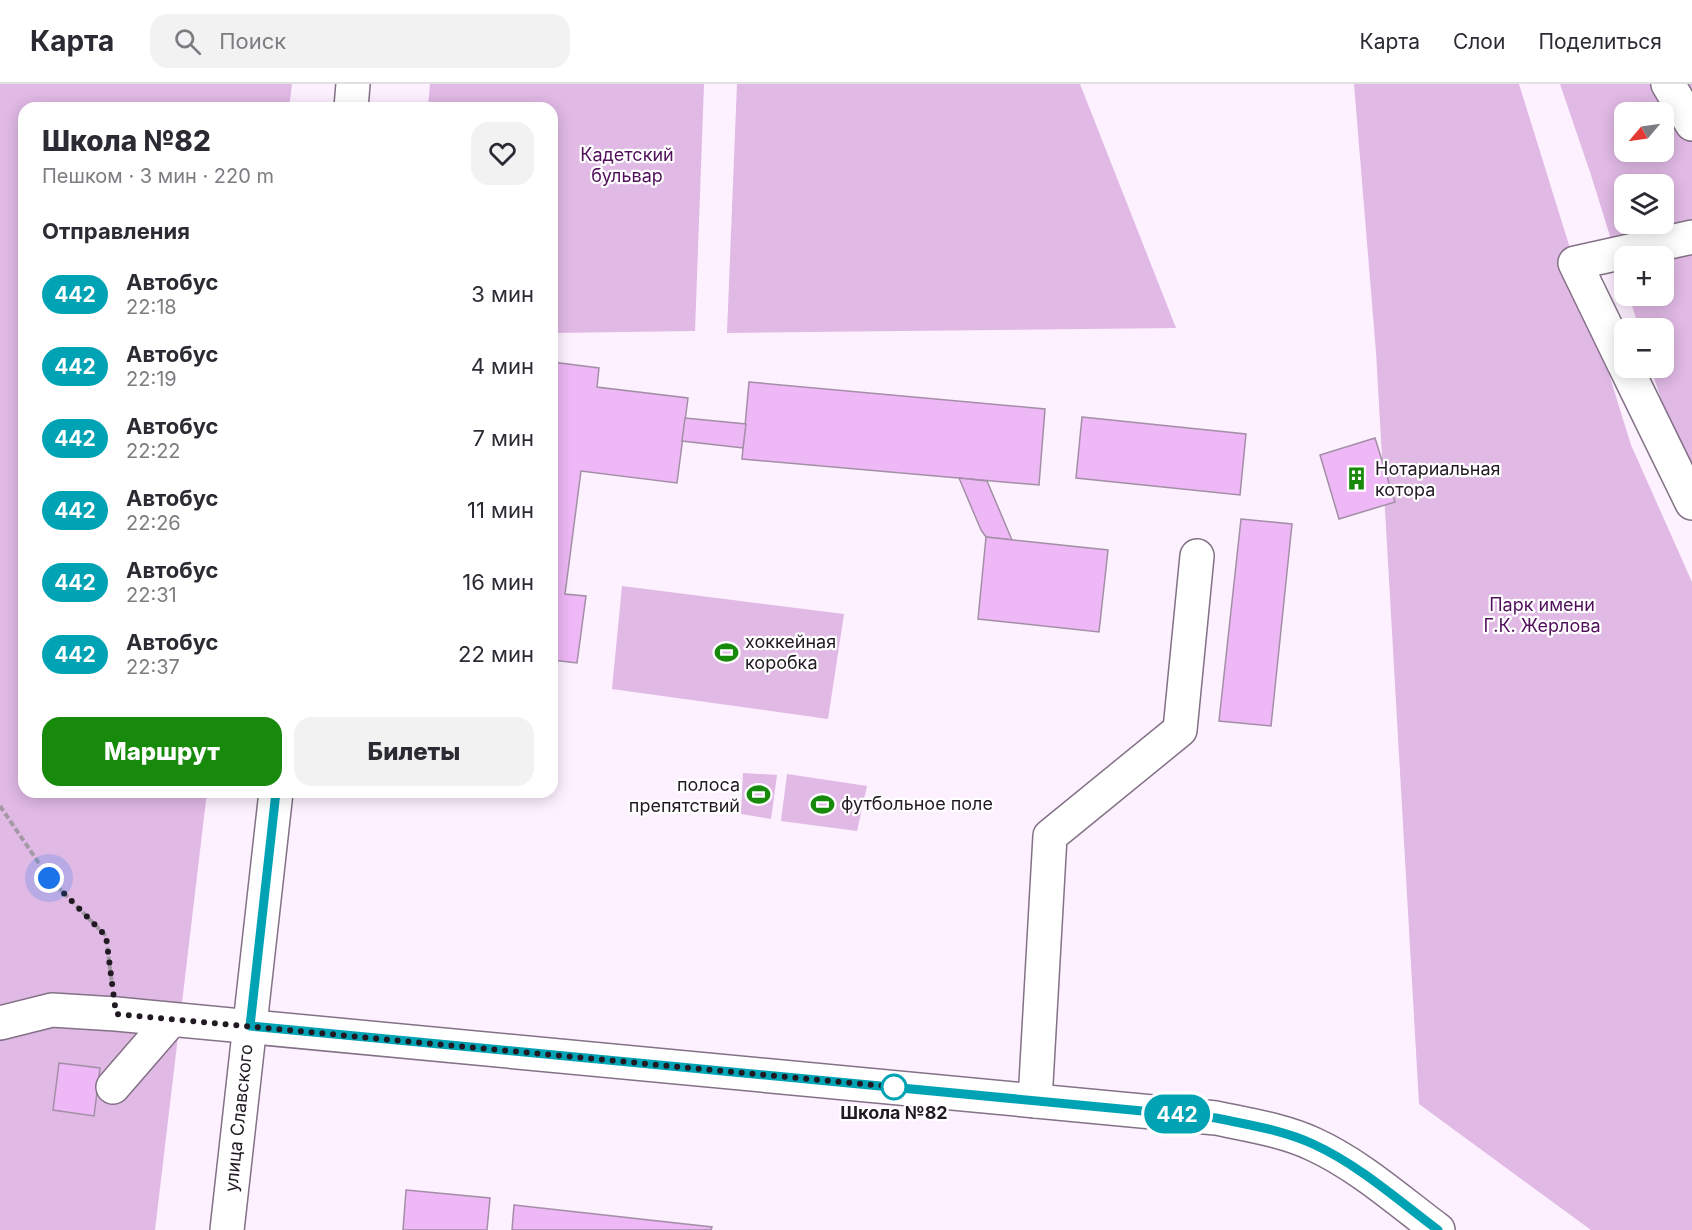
<!DOCTYPE html>
<html lang="ru">
<head>
<meta charset="utf-8">
<style>
  :root { --surface:#fff; --page:#f2f2f3; --text:#2b2b33; --muted:#7c7c81; --line:#e1e1e2; --accent:#178a0c }
  body { margin:0; font-family:Inter,sans-serif; background:var(--page); color:var(--text); height:100vh; display:flex; flex-direction:column; font-size:22px; white-space:nowrap }
  * { box-sizing:border-box; margin:0 }
  p { font-size:20px; color:var(--muted) }
  .icon { flex:none; width:33px; height:33px; fill:none; stroke:currentColor; stroke-width:2; stroke-linecap:round; stroke-linejoin:round }
  .map { position:relative; flex:1; overflow:hidden }
  .side { position:absolute; left:18px; top:18px; width:540px; height:696px; display:flex; flex-direction:column; background:var(--surface); border-radius:18px; box-shadow:0 3px 15px #0003 }
  .side>* { flex:none }
  .badge { padding:0 12px; border-radius:20px; font-size:21px; line-height:39px }
  .needle { width:39px; rotate:241deg }
  .tools { position:absolute; left:1614px; top:18px; display:grid; gap:12px }
  .tools a { display:grid; place-items:center; width:60px; height:60px; border-radius:12px; background:var(--surface); box-shadow:0 3px 15px #0003; font-size:30px }
  .you { position:absolute; width:30px; height:30px; margin:-15px; border:4px solid #fff; border-radius:50%; background:#1a73e8; box-shadow:0 0 0 9px #1a73e833 }
  .map>.badge { position:absolute; translate:-50% -50%; box-shadow:0 0 0 3px #fff }
  h2 { padding:0 24px; font-size:22px; line-height:54px }
  .round { display:grid; place-items:center; flex:none; width:63px; height:63px; border-radius:18px; background:var(--page) }
  .summary { display:flex; align-items:center; justify-content:space-between; height:102px; padding:0 24px }
  h1 { font-size:28px; font-weight:800; line-height:45px }
  .action { display:flex; gap:12px; margin-top:auto; padding:12px 24px }
  .action a { flex:1; height:69px; border-radius:18px; background:var(--accent); color:#fff; font-size:24px; font-weight:800; line-height:69px; text-align:center }
  .action a+a { background:var(--page); color:var(--text) }
  ul { padding:0; list-style:none }
  li { display:flex; align-items:center; gap:18px; height:72px; padding:0 24px }
  li div { flex:1 }
  li b { display:block; font-size:22px }
  li em { font-style:normal }
  li .badge { min-width:66px; font-weight:700; text-align:center }
  header { display:flex; align-items:center; gap:36px; box-sizing:border-box; height:84px; padding:0 30px; background:var(--surface); border-bottom:2px solid var(--line) }
  header strong { font-size:28px }
  nav { display:flex; gap:33px; margin-inline-start:auto; font-size:21px }
  .search { width:420px; height:54px; background:var(--page); display:flex; align-items:center; gap:15px; box-sizing:border-box; padding:0 21px; border-radius:18px; color:var(--muted); font-size:22px }
  .map>svg:first-child { display:block }
  .green { fill:#e0b9e5; fill-rule:evenodd }
  .building { fill:#eeb7f6; stroke:#a390a6; stroke-width:1.5 }
  .lines { fill:none; stroke-linecap:round; stroke-linejoin:round }
  .minor-casing { stroke:#837186; stroke-width:36 }
  .major-casing { stroke:#837186; stroke-width:36 }
  .path { stroke:#a49aa6; stroke-width:4; stroke-dasharray:6 3; stroke-linecap:butt }
  .minor { stroke:#fff; stroke-width:33 }
  .major { stroke:#fff; stroke-width:33 }
  .line-casing { stroke:#fff; stroke-width:14 }
  .line { stroke:#00a3b4; stroke-width:9 }
  .walk { stroke:#211a23; stroke-width:6; stroke-dasharray:0 10.8 }
  .stop-dot { fill:#fff; stroke:#00a3b4; stroke-width:3 }
  .labels { text-anchor:middle; stroke-width:4.5; stroke-linejoin:round; paint-order:stroke }
  .park-label { font-size:18px; fill:#52105c; stroke:#fff }
  .poi-label { font-size:18px; fill:#211a23; stroke:#fff; text-anchor:start }
  .stop-label { font-size:18px; font-weight:bold; fill:#211a23; stroke:#fff }
  .street-label { font-size:18px; fill:#211a23; stroke:#fff }
</style>
</head>
<body>
<header>
<strong>Карта</strong>
<div class="search"><svg class="icon" aria-label="search" viewBox="0 0 24 24"><circle cx="10" cy="10" r="6"/><path d="M15 15l6 6"/></svg>Поиск</div>
<nav><a>Карта</a><a>Слои</a><a>Поделиться</a></nav>
</header>
<div class="map">
<svg width="1692" height="1146" viewBox="0 0 1692 1146">
  <rect width="100%" height="100%" fill="#fdf0ff"/>
  <g class="green">
    <polygon points="0,0 292,0 289,24 24,24 24,708 207,708 155,1146 0,1146"/>
    <polygon points="430,0 704,0 695,247 552,249 552,24 428,24"/>
    <polygon points="737,0 1080,0 1176,244 727,249"/>
    <polygon points="1354,0 1519,0 1631,361 1692,498 1692,1146 1591,1146 1419,1020 1376,268"/>
    <path d="M1560 0H1692V413L1651 284H1664V244H1639L1629 212H1664V172H1624V197L1591 91ZM1624 28H1664V68H1624ZM1624 100H1664V140H1624Z"/>
    <polygon points="622,502 844,530 828,635 612,605"/>
    <polygon points="743,689 777,691 771,735 741,730"/>
    <polygon points="787,690 867,702 857,747 781,737"/>
  </g>
  <g class="building">
    <polygon points="552,278 599,284 597,303 688,314 677,399 581,387 565,510 586,512 577,579 552,576"/>
    <polygon points="749,298 1045,325 1039,401 742,375"/>
    <polygon points="1082,333 1246,350 1240,411 1076,394"/>
    <polygon points="685,334 746,340 743,364 682,357"/>
    <polygon points="1375,354 1395,418 1339,435 1320,371"/>
    <polygon points="959,394 987,397 1012,456 986,453 981,446"/>
    <polygon points="1241,435 1292,440 1271,642 1219,637"/>
    <polygon points="986,453 1108,466 1099,548 978,535"/>
    <polygon points="59,979 100,984 94,1032 53,1026"/>
    <polygon points="406,1106 490,1114 487,1146 403,1146"/>
    <polygon points="514,1121 712,1143 711,1146 512,1146"/>
  </g>
  <g class="lines">
    <defs>
      <g id="minor">
        <polyline points="1668,0 1692,40"/>
        <polyline points="1624,280 1575,179 1692,153"/>
        <polyline points="1626,284 1692,419"/>
        <path d="M0 939 52 926 116 930 1216 1034C1248 1041 1283 1046 1313 1060 1359 1081 1398 1116 1438 1146"/>
        <polyline points="113,1003 171,936"/>
        <polyline points="1035,1017 1050,752 1180,646 1197,472"/>
      </g>
      <g id="major">
        <polyline points="351,24 353,0"/>
        <polyline points="227,1146 276,708"/>
      </g>
    </defs>
    <use href="#minor" class="minor-casing"/>
    <use href="#major" class="major-casing"/>
    <polyline class="path" points="0,722 49,794 106,852 112,900"/>
    <use href="#minor" class="minor"/>
    <use href="#major" class="major"/>
  </g>
  <g class="lines">
    <defs>
      <path id="line" d="M276 708 250 942 1216 1034C1249 1041 1283 1046 1313 1060 1359 1081 1398 1116 1438 1146"/>
    </defs>
    <use href="#line" class="line-casing"/>
    <use href="#line" class="line"/>
    <polyline class="walk" points="49,794 106,852 116,930 894,1003"/>
  </g>
  <defs>
    <symbol id="building-bare" viewBox="-9 -9 18 18"><path d="M-4-6H4V6H1V3H-1V6H-4ZM-2.5-4.3h1.7v1.8h-1.7ZM.8-4.3h1.7v1.8H.8ZM-2.5-1h1.7V.8h-1.7ZM.8-1h1.7V.8H.8Z" fill="#178a0c" stroke="#fff" stroke-width="2.5" paint-order="stroke"/></symbol>
    <symbol id="stadium-bare" viewBox="-9 -9 18 18"><path d="M0-5a6.5 5 0 1 0 0 10a6.5 5 0 1 0 0-10ZM-3.5-1.8h7v3.6h-7Z" fill="#178a0c" stroke="#fff" stroke-width="2.5" paint-order="stroke"/></symbol>
  </defs>
  <g fill-rule="evenodd">
    <use href="#building-bare" x="1340" y="378" width="33" height="33"/>
    <use href="#stadium-bare" x="710" y="552" width="33" height="33"/>
    <use href="#stadium-bare" x="742" y="694" width="33" height="33"/>
    <use href="#stadium-bare" x="806" y="704" width="33" height="33"/>
  </g>
  <circle class="stop-dot" cx="894" cy="1003" r="12"/>
  <g class="labels">
    <g class="park-label">
      <text x="627" y="77">Кадетский<tspan x="627" dy="21">бульвар</tspan></text>
      <text x="1542" y="527">Парк имени<tspan x="1542" dy="21">Г.К. Жерлова</tspan></text>
    </g>
    <g class="poi-label">
      <text x="1375" y="391">Нотариальная<tspan x="1375" dy="21">котора</tspan></text>
      <text x="745" y="564">хоккейная<tspan x="745" dy="21">коробка</tspan></text>
      <text x="740" y="707" text-anchor="end">полоса<tspan x="740" dy="21">препятствий</tspan></text>
      <text x="841" y="726">футбольное поле</text>
    </g>
    <g class="stop-label">
      <text x="894" y="1035">Школа №82</text>
    </g>
    <g class="street-label">
      <text transform="translate(239 1034) rotate(-84)" y="6">улица Славского</text>
    </g>
  </g>
</svg>
<div class="tools">
<a><svg class="needle" viewBox="-14 -14 28 28"><path d="M0-13l5 13h-10z" fill="#e53935"/><path d="M0 13l5-13h-10z" fill="#7c7c81"/></svg></a>
<a><svg class="icon" aria-label="layers" viewBox="0 0 24 24"><path d="M12 4l9 5-9 5-9-5zM3 14l9 5 9-5"/></svg></a>
<a>+</a>
<a>−</a>
</div>
<div class="you" style="left:49px;top:794px"></div>
<b class="badge" style="left:1177px;top:1030px;background:#00a3b4;color:#fff">442</b>
<section class="side">
<div class="summary"><div><h1>Школа №82</h1><p>Пешком · 3 мин · 220 m</p></div><a class="round"><svg class="icon" aria-label="heart" viewBox="0 0 24 24"><path d="M12 20l-8-8c-3-5 5-10 8-4 3-6 11-1 8 4z"/></svg></a></div>
<h2>Отправления</h2>
<ul>
<li><span class="badge" style="background:#00a3b4;color:#fff">442</span><div><b>Автобус</b><p>22:18</p></div><em>3 мин</em></li>
<li><span class="badge" style="background:#00a3b4;color:#fff">442</span><div><b>Автобус</b><p>22:19</p></div><em>4 мин</em></li>
<li><span class="badge" style="background:#00a3b4;color:#fff">442</span><div><b>Автобус</b><p>22:22</p></div><em>7 мин</em></li>
<li><span class="badge" style="background:#00a3b4;color:#fff">442</span><div><b>Автобус</b><p>22:26</p></div><em>11 мин</em></li>
<li><span class="badge" style="background:#00a3b4;color:#fff">442</span><div><b>Автобус</b><p>22:31</p></div><em>16 мин</em></li>
<li><span class="badge" style="background:#00a3b4;color:#fff">442</span><div><b>Автобус</b><p>22:37</p></div><em>22 мин</em></li>
</ul>
<div class="action"><a>Маршрут</a><a>Билеты</a></div>
</section>
</div>
</body>
</html>
